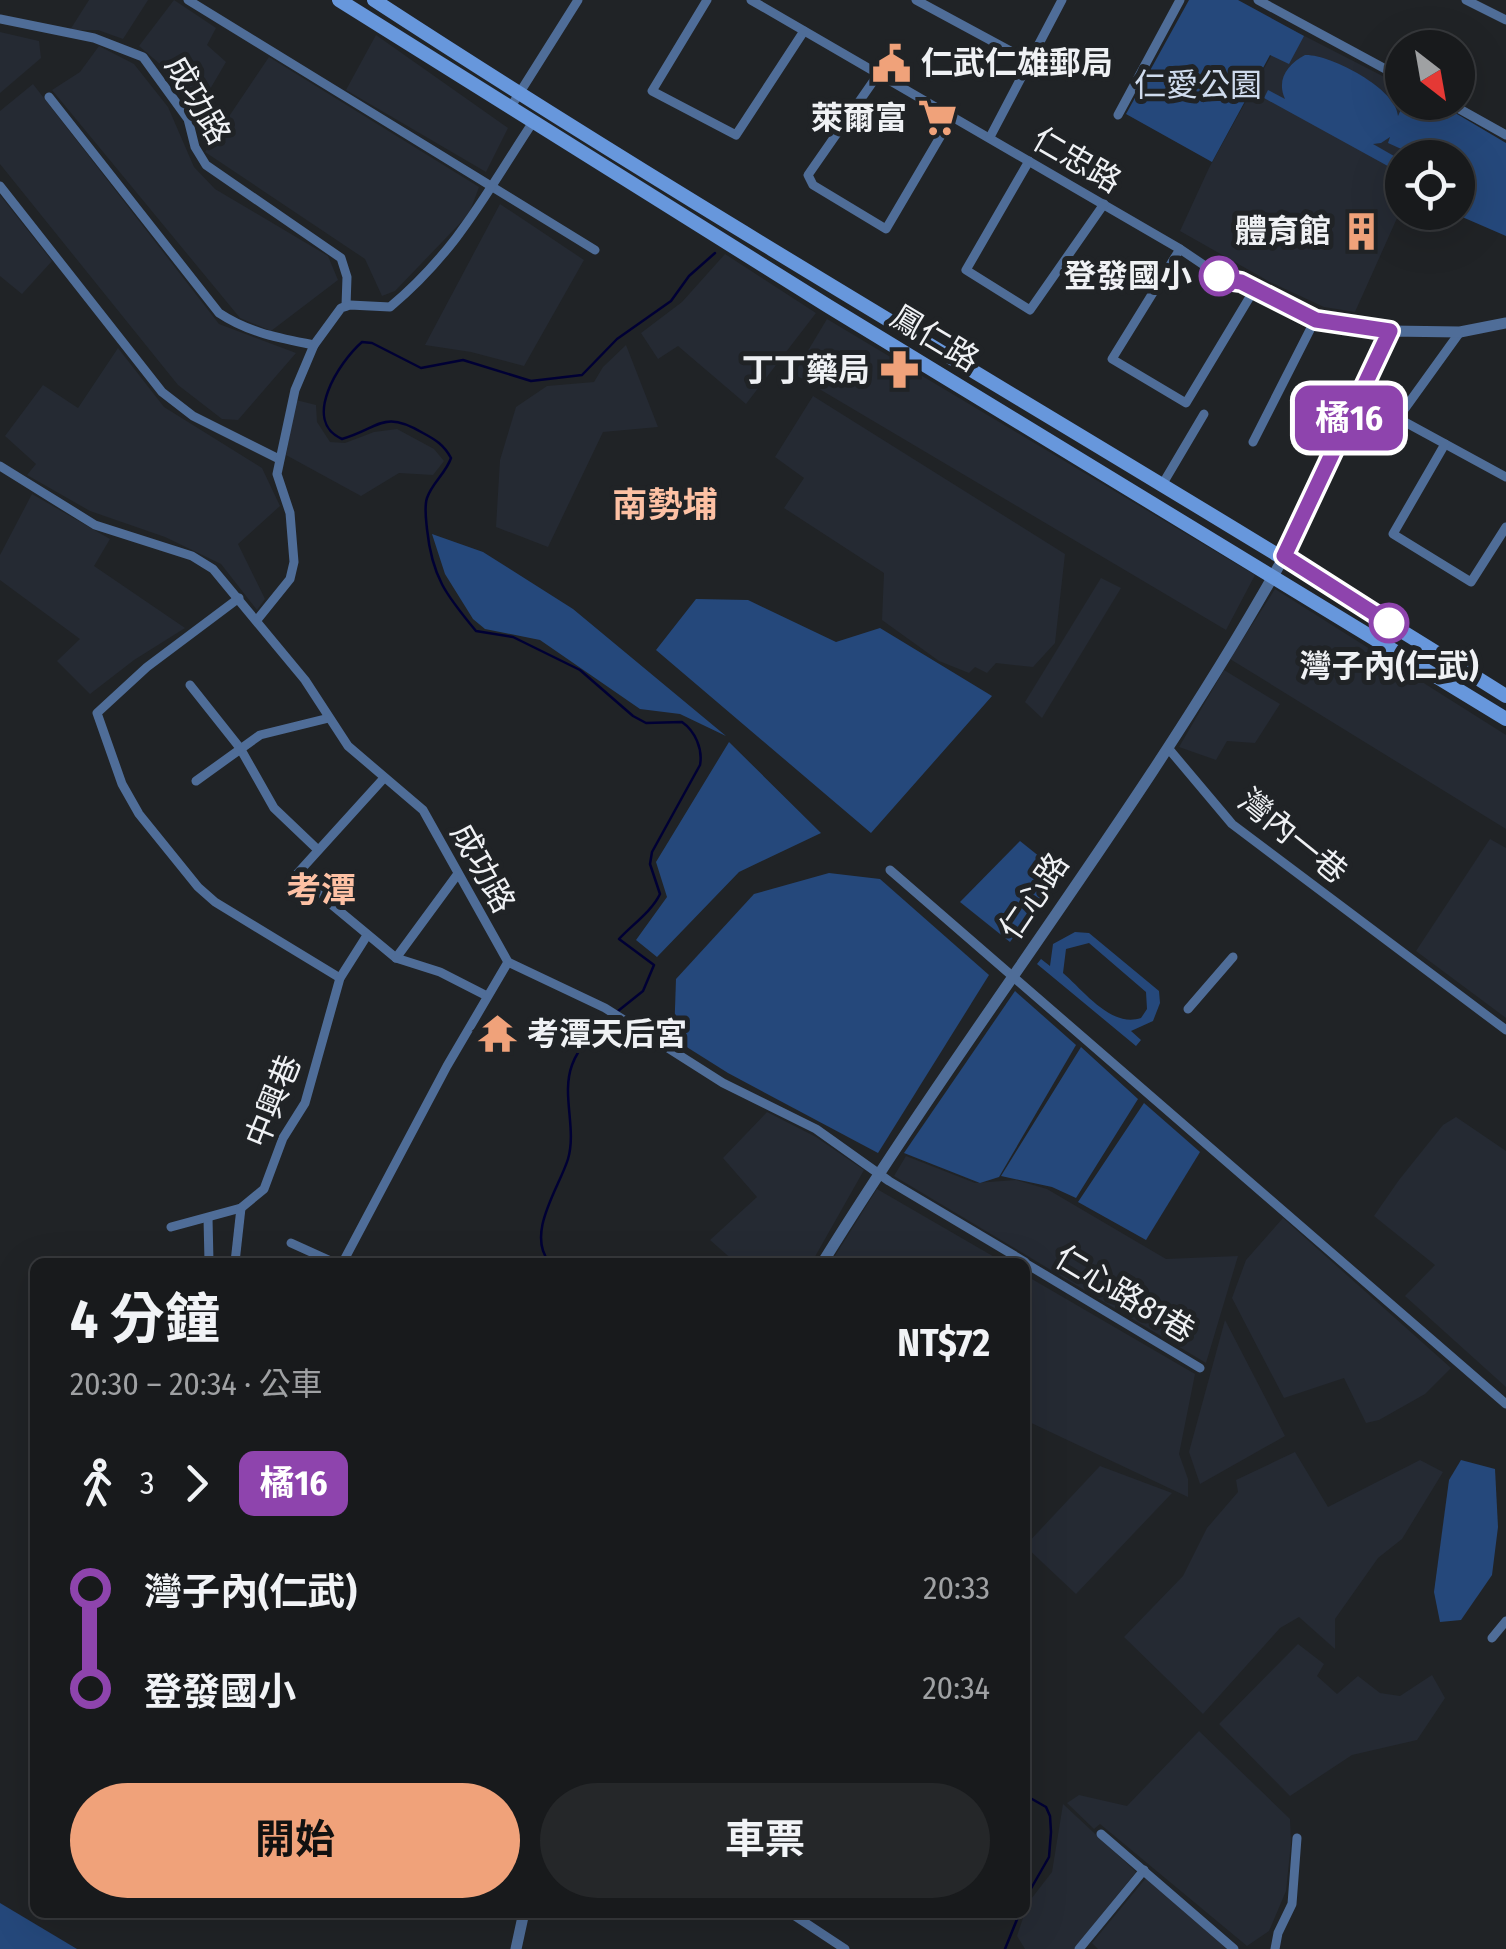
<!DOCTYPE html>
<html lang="zh-TW">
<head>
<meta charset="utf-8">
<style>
  :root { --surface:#181a1c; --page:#252729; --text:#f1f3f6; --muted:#9fa1a3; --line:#36383b; --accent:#f0a27a }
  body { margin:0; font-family:"Fira Sans Condensed","Noto Sans TC",sans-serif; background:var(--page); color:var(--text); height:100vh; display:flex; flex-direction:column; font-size:38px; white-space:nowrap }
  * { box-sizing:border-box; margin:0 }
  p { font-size:32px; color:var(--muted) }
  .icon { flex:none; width:55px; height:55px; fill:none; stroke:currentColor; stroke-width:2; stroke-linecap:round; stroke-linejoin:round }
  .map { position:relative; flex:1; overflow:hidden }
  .side { position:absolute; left:30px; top:1258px; width:1000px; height:660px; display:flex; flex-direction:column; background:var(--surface); border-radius:15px; box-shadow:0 10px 40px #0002,0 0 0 2px var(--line) }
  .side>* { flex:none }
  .badge { padding:0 20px; border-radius:15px; font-size:35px; line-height:65px }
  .needle { width:65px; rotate:149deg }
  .tools { position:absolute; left:1385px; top:30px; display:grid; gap:20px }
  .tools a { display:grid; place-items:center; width:90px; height:90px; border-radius:50%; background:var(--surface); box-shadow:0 10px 40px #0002,0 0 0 2px var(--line); font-size:50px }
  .map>.badge { position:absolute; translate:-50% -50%; box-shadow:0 0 0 5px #fff }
  .legs { display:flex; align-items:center; gap:15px; height:110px; padding:0 40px; font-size:32px }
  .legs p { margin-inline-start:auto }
  .headline { display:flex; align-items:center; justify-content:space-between; height:170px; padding:0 40px }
  h1 { font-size:55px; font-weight:700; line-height:75px }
  .action { display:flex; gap:20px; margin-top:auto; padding:20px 40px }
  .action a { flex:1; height:115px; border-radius:60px; background:var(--accent); color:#111; font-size:40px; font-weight:700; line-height:115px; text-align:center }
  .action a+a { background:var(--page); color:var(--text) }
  ul { padding:0 40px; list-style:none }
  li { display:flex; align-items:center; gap:35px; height:100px; font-size:38px }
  li i { display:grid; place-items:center; width:15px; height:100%; margin:0 12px; background:currentColor }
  li i::after { content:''; width:25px; height:25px; margin:-12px; border:8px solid; border-radius:50%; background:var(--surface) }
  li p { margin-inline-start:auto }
  li:first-child i { background:linear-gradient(#0000 50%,currentColor 0) }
  li:last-child i { background:linear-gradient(currentColor 50%,#0000 0) }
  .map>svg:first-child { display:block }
  .built { fill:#252a33 }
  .green { fill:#25487b; fill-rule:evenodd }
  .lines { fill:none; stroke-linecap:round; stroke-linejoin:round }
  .stream { stroke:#000034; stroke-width:2.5 }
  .minor { stroke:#4f6d98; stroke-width:9 }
  .tertiary { stroke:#4f6d98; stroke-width:11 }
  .secondary { stroke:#6797dc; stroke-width:14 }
  .line-1-casing { stroke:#fff; stroke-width:22 }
  .line-1 { stroke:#8e44ad; stroke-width:15 }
  .stop-1-dot { fill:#fff; stroke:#8e44ad; stroke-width:5 }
  .labels { text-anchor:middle; stroke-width:10; stroke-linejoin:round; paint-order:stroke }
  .poi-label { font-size:32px; font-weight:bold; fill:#eff1f4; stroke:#202326; text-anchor:end }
  .park-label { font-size:32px; fill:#cfdbed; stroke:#202326 }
  .street-label { font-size:32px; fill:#eff1f4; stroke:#202326 }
  .stop-label { font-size:32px; font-weight:bold; fill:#eff1f4; stroke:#202326; text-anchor:end }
  .neighbourhood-label { font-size:35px; font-weight:bold; fill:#fdc1a4; stroke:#202326 }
</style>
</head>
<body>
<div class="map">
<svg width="1506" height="1949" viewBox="0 0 1506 1949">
  <rect width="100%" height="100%" fill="#202326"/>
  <g class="built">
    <polygon points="89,0 148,0 123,39 98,30 70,30"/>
    <polygon points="174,0 216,28 207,45 226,62 203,101 139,46"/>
    <polygon points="1287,27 1402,86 1402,102 1433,103 1450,112 1426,157 1402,158 1402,207 1355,312 1324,307 1270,282 1180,231 1209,168"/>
    <polygon points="0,32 39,41 41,58 0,93"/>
    <polygon points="376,35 508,128 486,172 346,90"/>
    <polygon points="99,46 134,64 168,107 194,167 215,189 328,256 338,280 271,331 240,318 52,90 80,72"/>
    <polygon points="269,57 479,187 469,214 395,291 382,296 365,259 205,152"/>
    <polygon points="33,84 219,324 296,353 238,420 222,419 178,385 0,164 0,111"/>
    <polygon points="0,195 52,261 22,294 0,276"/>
    <polygon points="500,204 584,260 524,366 471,352 425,345"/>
    <polygon points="725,254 816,313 746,404 678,346 658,359 641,333 682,302"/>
    <polygon points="827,319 1255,575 1226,630 794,374"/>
    <polygon points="626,345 658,427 603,432 548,547 496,527 500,460 516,407 547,386 594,382 603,367"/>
    <polygon points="118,348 164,407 262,468 280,506 238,544 265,599 257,610 221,564 165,537 90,511 27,475 36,464 5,436 43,385 78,408"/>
    <polygon points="813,396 1065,554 1055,643 1033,667 996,663 987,673 975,667 969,673 939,661 882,620 884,573 784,508 804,478 775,457"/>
    <polygon points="296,400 316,405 317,422 330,442 345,443 374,432 397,429 434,449 444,461 433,475 399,473 361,496 286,455"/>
    <polygon points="32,494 110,539 94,566 185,628 134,660 90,694 57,661 80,639 0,580 0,555"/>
    <polygon points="1101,578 1121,588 1042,718 1025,702"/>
    <polygon points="1275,589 1506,735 1506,829 1230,659"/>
    <polygon points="1224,670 1280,704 1255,743 1227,741 1216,760 1179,747"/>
    <polygon points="1490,839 1506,848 1506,1018 1416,951"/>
    <polygon points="767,1112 816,1137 864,1170 812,1262 735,1262 710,1240 757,1197 723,1158"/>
    <polygon points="1456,1117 1506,1151 1506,1387 1405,1296 1435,1265 1374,1216 1399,1180 1443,1125"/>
    <polygon points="906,1156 975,1183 1016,1180 1047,1189 1166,1259 1238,1256 1206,1363 894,1176"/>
    <polygon points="877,1189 1003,1262 831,1262"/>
    <polygon points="1283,1218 1451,1368 1425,1394 1379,1420 1366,1423 1344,1378 1284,1398 1232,1298 1246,1260"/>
    <polygon points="1025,1275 1195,1374 1179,1454 1188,1479 1188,1497 1025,1420"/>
    <polygon points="1225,1320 1285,1436 1200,1484 1189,1452"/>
    <polygon points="1295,1452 1328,1507 1420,1460 1443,1472 1402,1539 1378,1558 1335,1619 1335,1649 1299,1617 1280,1628 1203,1714 1124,1637 1183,1576 1207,1528 1238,1492 1236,1480"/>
    <polygon points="1100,1466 1172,1493 1076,1594 1025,1546"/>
    <polygon points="1298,1644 1324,1664 1317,1676 1337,1694 1358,1676 1380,1693 1400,1696 1432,1675 1445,1698 1417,1740 1352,1755 1290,1796 1219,1724"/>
    <polygon points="1199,1731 1290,1819 1291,1843 1286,1891 1269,1931 1247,1946 1100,1824 1094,1829 1067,1803 1079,1795 1127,1806"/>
    <polygon points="1063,1804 1136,1872 1074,1949 1025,1949 1017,1936 1028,1903 1052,1872"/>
    <polygon points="1146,1878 1228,1949 1098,1949 1092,1943"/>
  </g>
  <g class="green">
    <polygon points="1189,0 1238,0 1304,36 1289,64 1270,55 1212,162 1126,114"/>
    <path d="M1305 55C1330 54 1397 89 1398 116L1404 103H1433L1449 111 1447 118 1450 112 1457 114 1506 143V236L1453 213 1458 212V158L1419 157 1388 143 1390 137 1381 143 1373 144 1401 160 1395 170 1264 98 1268 90 1285 99C1276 79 1288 64 1305 55Z"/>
    <polygon points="432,534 483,552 573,609 726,736 680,714 640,709 540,640 485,629 473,619 445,574"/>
    <polygon points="696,599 748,600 836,642 880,628 992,696 871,833 656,650"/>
    <polygon points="729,742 821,833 739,872 657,957 636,940 667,897 656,862"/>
    <polygon points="1020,841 1060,873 1010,942 960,902"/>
    <polygon points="829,873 880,879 989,975 878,1153 728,1073 674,1039 676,979 754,894"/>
    <path d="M1075 932 1089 933 1159 991 1160 1003 1153 1021 1131 1031 1141 1040 1136 1046 1037 964 1041 959 1050 966 1053 944ZM1089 943 1146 992 1147 1009 1141 1018C1111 1028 1084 991 1063 973L1066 949Z"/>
    <polygon points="1015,991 1076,1045 999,1177 980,1183 904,1153"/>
    <polygon points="1081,1047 1138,1099 1076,1198 1052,1187 1001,1176"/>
    <polygon points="1144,1103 1200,1152 1146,1240 1078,1202"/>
    <polygon points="1461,1460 1495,1469 1498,1527 1492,1575 1461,1620 1440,1622 1434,1592 1449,1480"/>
    <polygon points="0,1903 77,1949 0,1949"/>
  </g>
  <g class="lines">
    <g class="stream">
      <path d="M618 1011 643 991 654 965 619 939C632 925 652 911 660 894L650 864 652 852 700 765C703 749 695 731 682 722L646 723 633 716 580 670 513 637 476 631C446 595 432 577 427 529 426 519 424 507 427 498 432 483 446 473 451 458 444 445 436 440 423 433 383 409 380 428 342 439 301 421 339 362 362 342L372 343 421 368 463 360 531 381 582 375 617 339 671 301 689 276 715 253"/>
      <path d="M549 1262C526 1233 559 1188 568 1159 577 1128 561 1095 572 1065 578 1048 597 1026 611 1016"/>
      <polyline points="1025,1795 1046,1807 1050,1816 1051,1832 1049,1857 1025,1899"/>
      <polyline points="1005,1949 1020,1912"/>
    </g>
    <g class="minor">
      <polyline points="188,0 595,250"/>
      <polyline points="707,0 652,91 736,135 804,31"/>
      <polyline points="751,0 1180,249 1226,280 1241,282 1315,320 1390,331"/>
      <polyline points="916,0 1029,61"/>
      <polyline points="1258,0 1402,78"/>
      <polyline points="1466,0 1506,20"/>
      <polyline points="0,19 94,38 143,57 188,119 195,147 206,165 341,258 347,277 346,306"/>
      <polyline points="879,73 808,175 813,185 886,229 953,115"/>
      <path d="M49 97 219 313C249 333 280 338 314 345"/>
      <polyline points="1447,102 1506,135"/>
      <polyline points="510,108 578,0"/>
      <polyline points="1118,115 1180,0"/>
      <polyline points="990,137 1062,0"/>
      <polyline points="1029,161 966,270 1030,310 1104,204"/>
      <polyline points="0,186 162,392 193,416 279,459"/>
      <polyline points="1180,249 1112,359 1186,403 1254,290"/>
      <polyline points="1359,397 1506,477"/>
      <polyline points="1398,418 1460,332"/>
      <polyline points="1253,442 1315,320"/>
      <polyline points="1445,444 1393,534 1471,582 1506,527"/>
      <polyline points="0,466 95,525 192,556 213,569 305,680 348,746 423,810 508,962 605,1008 723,1083 816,1129 889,1181 1025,1262"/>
      <polyline points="1162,485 1204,414"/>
      <polyline points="239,598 147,667 97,713 122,784 139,814 198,887 215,902 340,978"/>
      <path d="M257 620 290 579 294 562 290 513 277 474 295 390 314 345 341 308 350 305 390 307C458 250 486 193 533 122"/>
      <polyline points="190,685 240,748 274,808 317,849"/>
      <polyline points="1168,748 1232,824 1506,1030"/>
      <polyline points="384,778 296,875 396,958 440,972 487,996"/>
      <polyline points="196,781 260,735 329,718"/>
      <polyline points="890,870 1506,1404"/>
      <polyline points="396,958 457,875"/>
      <polyline points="1188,1009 1233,957"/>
      <polyline points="208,1218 209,1262"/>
      <polyline points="171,1227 241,1208 264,1189 283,1138 305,1103 340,978 366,937"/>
      <polyline points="291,1243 333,1262"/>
      <polyline points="235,1262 241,1208"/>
      <polyline points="343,1262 447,1066 508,962"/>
      <polyline points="1025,1263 1200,1368"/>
      <polyline points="1492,1638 1506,1621"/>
      <polyline points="1101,1834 1234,1949"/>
      <polyline points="789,1912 845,1949"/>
      <polyline points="1079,1949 1144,1870"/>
      <polyline points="1275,1949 1278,1933 1292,1904 1297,1838"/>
    </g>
    <g class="tertiary">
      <path d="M823 1262C968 1028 1140 811 1276 571 1319 495 1353 411 1390 331L1460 332 1506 323"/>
      <polyline points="516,1949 524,1912"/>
    </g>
    <g class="secondary">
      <polyline points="339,0 828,306 1506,719"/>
      <path d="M374 0C745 242 1131 460 1506 696"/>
    </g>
  </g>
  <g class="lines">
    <defs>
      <polyline id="line-1" points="1219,276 1226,280 1241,282 1316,320 1390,331 1284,556 1389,623"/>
    </defs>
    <use href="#line-1" class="line-1-casing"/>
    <use href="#line-1" class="line-1"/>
  </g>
  <defs>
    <symbol id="civic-bare" viewBox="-9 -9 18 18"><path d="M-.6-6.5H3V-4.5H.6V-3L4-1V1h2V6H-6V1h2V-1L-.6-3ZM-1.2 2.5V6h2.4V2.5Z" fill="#f0a27a" stroke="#202326" stroke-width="2.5" paint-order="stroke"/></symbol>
    <symbol id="supermarket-bare" viewBox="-9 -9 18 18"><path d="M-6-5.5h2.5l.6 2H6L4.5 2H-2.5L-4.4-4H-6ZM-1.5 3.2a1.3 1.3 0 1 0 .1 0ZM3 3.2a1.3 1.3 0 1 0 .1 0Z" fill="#f0a27a" stroke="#202326" stroke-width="2.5" paint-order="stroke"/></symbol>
    <symbol id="building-bare" viewBox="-9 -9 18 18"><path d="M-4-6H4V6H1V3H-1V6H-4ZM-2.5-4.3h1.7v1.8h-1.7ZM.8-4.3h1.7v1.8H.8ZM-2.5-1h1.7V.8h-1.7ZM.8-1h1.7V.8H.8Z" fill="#f0a27a" stroke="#202326" stroke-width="2.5" paint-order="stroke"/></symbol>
    <symbol id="pharmacy-bare" viewBox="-9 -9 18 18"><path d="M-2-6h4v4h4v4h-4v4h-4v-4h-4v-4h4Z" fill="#f0a27a" stroke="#202326" stroke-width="2.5" paint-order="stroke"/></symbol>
    <symbol id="temple-bare" viewBox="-9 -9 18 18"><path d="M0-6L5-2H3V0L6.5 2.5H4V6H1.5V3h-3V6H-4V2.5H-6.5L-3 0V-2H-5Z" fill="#f0a27a" stroke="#202326" stroke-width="2.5" paint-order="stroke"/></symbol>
  </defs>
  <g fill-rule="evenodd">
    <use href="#civic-bare" x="864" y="36" width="55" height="55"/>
    <use href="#supermarket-bare" x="910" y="90" width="55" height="55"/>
    <use href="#building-bare" x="1334" y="204" width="55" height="55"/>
    <use href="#pharmacy-bare" x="872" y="342" width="55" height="55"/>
    <use href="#temple-bare" x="470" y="1006" width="55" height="55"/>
  </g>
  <g class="stop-1-dot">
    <circle cx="1219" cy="276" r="18"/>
    <circle cx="1389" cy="623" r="18"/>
  </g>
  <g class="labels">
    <g class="poi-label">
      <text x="921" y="74" text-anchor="start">仁武仁雄郵局</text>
      <text x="907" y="129">萊爾富</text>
      <text x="1331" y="242">體育館</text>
      <text x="870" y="381">丁丁藥局</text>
      <text x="527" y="1045" text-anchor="start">考潭天后宮</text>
    </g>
    <g class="park-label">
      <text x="1198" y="96">仁愛公園</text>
    </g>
    <g class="street-label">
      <text transform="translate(198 100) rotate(60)" y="11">成功路</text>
      <text transform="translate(1077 160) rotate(30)" y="11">仁忠路</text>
      <text transform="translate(935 338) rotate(31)" y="11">鳳仁路</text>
      <text transform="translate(1293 836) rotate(39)" y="11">灣內一巷</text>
      <text transform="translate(483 868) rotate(61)" y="11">成功路</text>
      <text transform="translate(1034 896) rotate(-56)" y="11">仁心路</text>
      <text transform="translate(273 1101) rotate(-68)" y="11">中興巷</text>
      <text transform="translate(1125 1294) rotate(31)" y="11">仁心路81巷</text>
    </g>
    <g class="stop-label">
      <text x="1192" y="287">登發國小</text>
      <text x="1389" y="677" text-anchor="middle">灣子內(仁武)</text>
    </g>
    <g class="neighbourhood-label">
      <text x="665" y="517">南勢埔</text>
      <text x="321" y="902">考潭</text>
    </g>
  </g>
</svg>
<div class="tools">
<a><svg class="needle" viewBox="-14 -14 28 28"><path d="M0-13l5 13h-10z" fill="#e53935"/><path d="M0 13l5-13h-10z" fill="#9fa1a3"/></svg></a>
<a><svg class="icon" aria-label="locate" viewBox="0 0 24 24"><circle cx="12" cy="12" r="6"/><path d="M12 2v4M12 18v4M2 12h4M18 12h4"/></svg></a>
</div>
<b class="badge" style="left:1349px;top:418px;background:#8e44ad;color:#fff">橘16</b>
<section class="side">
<div class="headline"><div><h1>4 分鐘</h1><p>20:30 – 20:34 · 公車</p></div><b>NT$72</b></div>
<div class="legs"><svg class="icon" aria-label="walk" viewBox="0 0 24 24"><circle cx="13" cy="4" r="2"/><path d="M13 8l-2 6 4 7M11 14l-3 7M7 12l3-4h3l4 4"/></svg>3<svg class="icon" aria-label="forward" viewBox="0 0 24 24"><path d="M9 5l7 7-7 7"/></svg><b class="badge" style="background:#8e44ad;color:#fff">橘16</b></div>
<ul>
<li><i style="color:#8e44ad"></i><b>灣子內(仁武)</b><p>20:33</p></li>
<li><i style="color:#8e44ad"></i><b>登發國小</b><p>20:34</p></li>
</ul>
<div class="action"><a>開始</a><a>車票</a></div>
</section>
</div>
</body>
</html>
